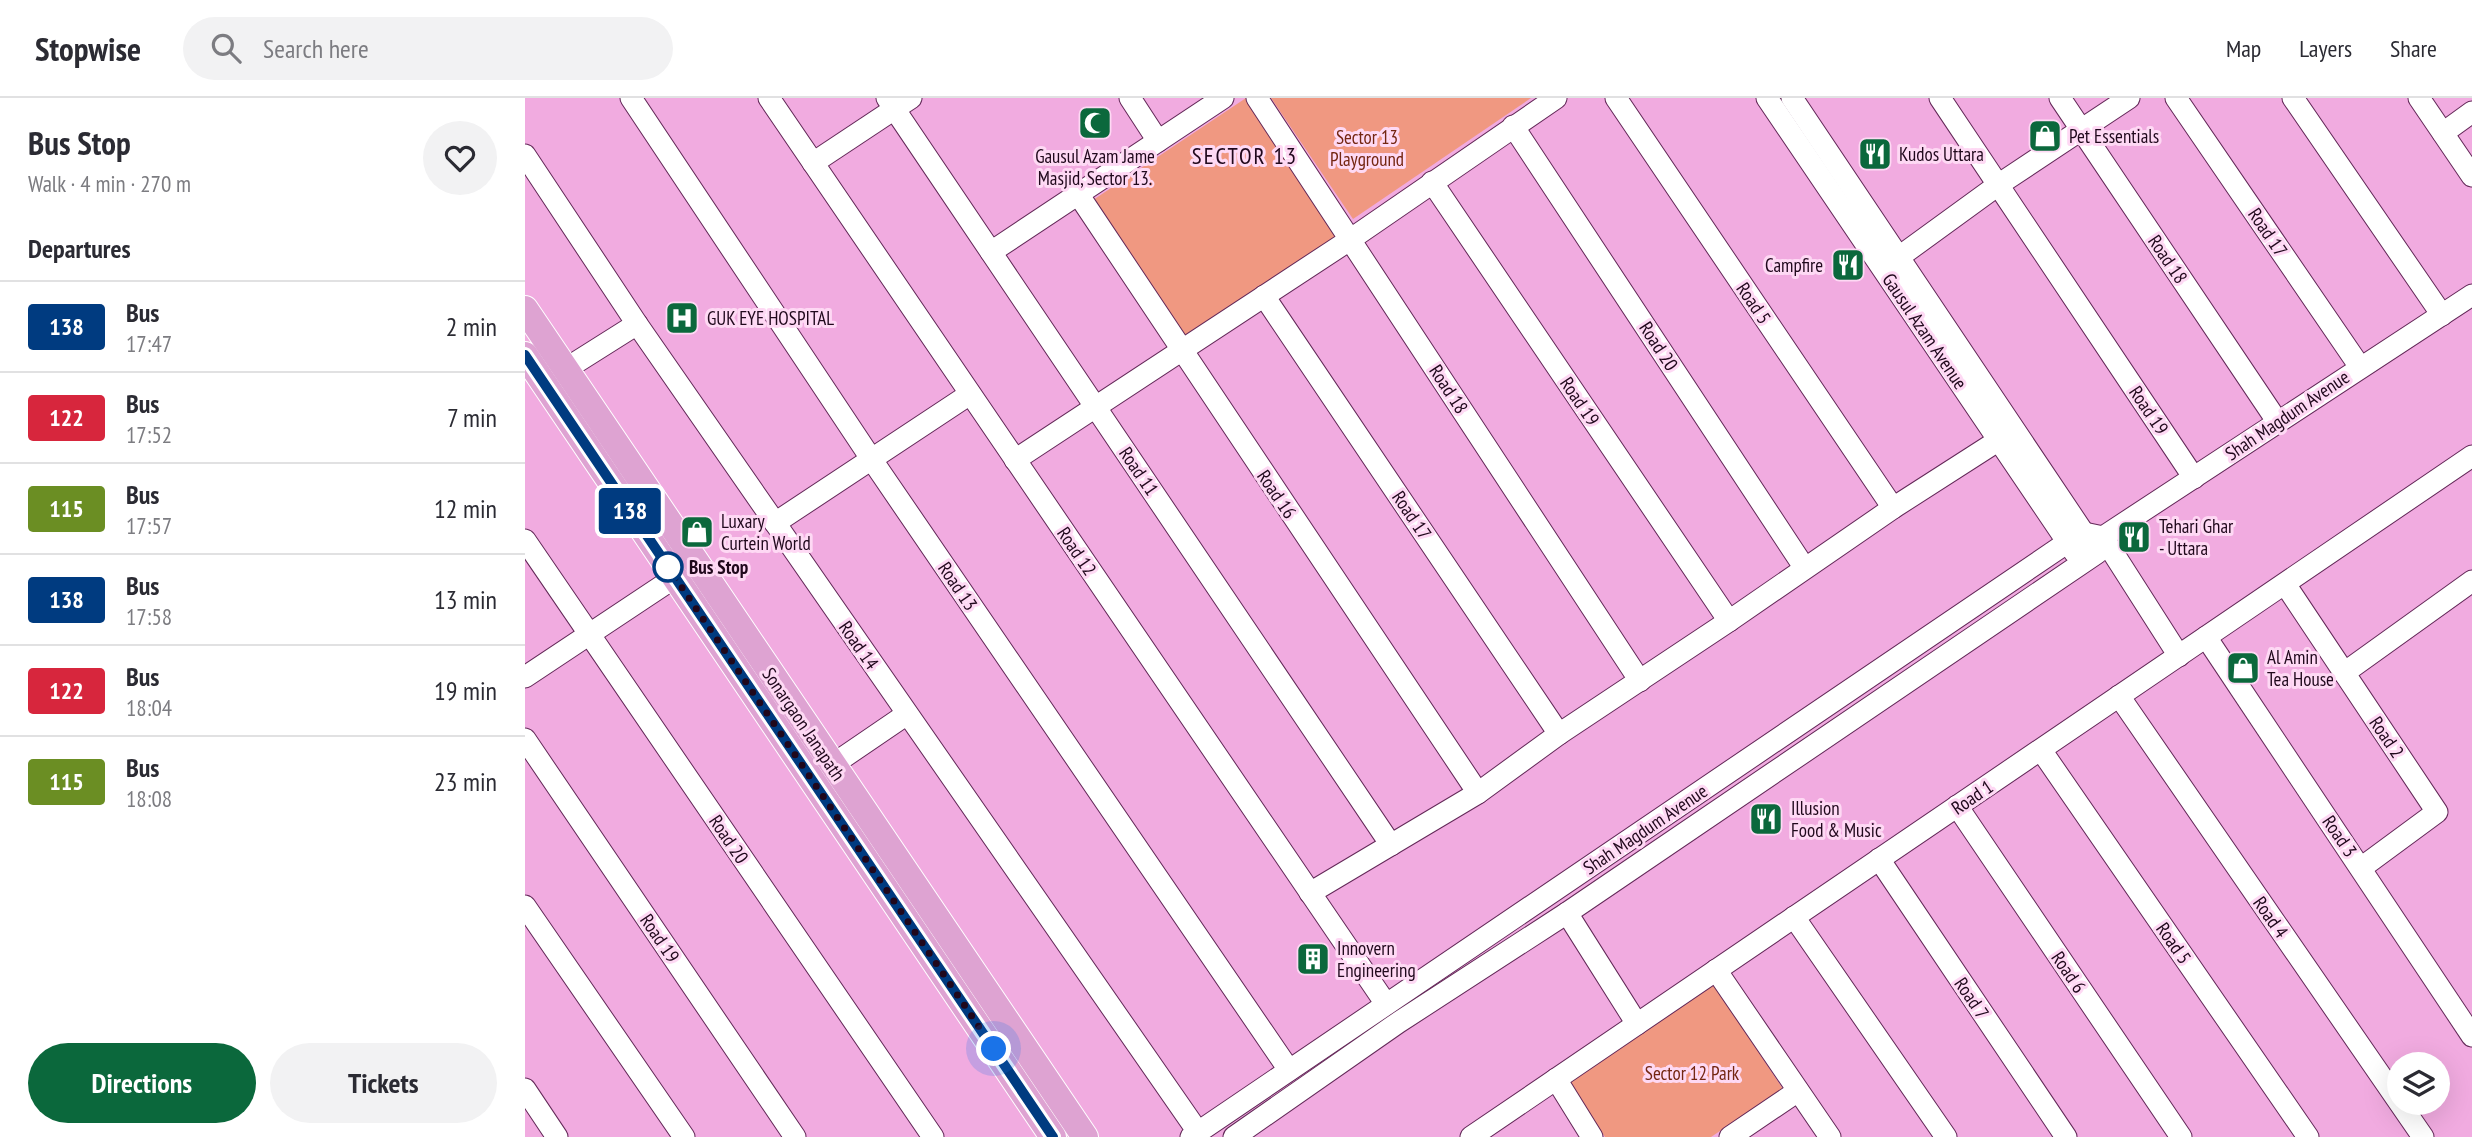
<!DOCTYPE html>
<html lang="en">
<head>
<meta charset="utf-8">
<style>
  :root { --surface:#fff; --page:#f2f2f3; --text:#2b2b33; --muted:#7c7c81; --line:#e1e1e2; --accent:#0b683c }
  body { margin:0; font-family:"PT Sans Narrow",sans-serif; background:var(--page); color:var(--text); height:100vh; display:flex; flex-direction:column; font-size:26px; white-space:nowrap }
  * { box-sizing:border-box; margin:0 }
  p { font-size:23px; color:var(--muted) }
  .icon { flex:none; width:38px; height:38px; fill:none; stroke:currentColor; stroke-width:2; stroke-linecap:round; stroke-linejoin:round }
  .map { position:relative; flex:1; overflow:hidden }
  .drawer { display:flex; flex-direction:column; background:var(--surface); width:525px }
  .drawer>* { flex:none }
  .badge { padding:0 14px; border-radius:5px; font-size:24px; line-height:46px }
  .buttons { position:absolute; left:1862px; top:954px; display:grid; gap:14px }
  .buttons a { display:grid; place-items:center; width:63px; height:63px; border-radius:50%; background:var(--surface); box-shadow:0 7px 28px #0002; font-size:35px }
  .you { position:absolute; width:35px; height:35px; margin:-18px; border:5px solid #fff; border-radius:50%; background:#1a73e8; box-shadow:0 0 0 10px #1a73e833 }
  .map>.badge { position:absolute; translate:-50% -50%; box-shadow:0 0 0 4px #fff }
  h2 { padding:0 28px; font-size:26px; line-height:63px }
  .round { display:grid; place-items:center; flex:none; width:74px; height:74px; border-radius:37px; background:var(--page) }
  .head { display:flex; align-items:center; justify-content:space-between; height:119px; padding:0 28px }
  h1 { font-size:33px; font-weight:700; line-height:52px }
  .button { display:flex; gap:14px; margin-top:auto; padding:14px 28px }
  .button a { flex:1; height:80px; border-radius:42px; background:var(--accent); color:#fff; font-size:28px; font-weight:700; line-height:80px; text-align:center }
  .button a+a { background:var(--page); color:var(--text) }
  ul { padding:0; list-style:none }
  li { display:flex; align-items:center; gap:21px; height:91px; padding:0 28px; border-top:2px solid var(--line) }
  li div { flex:1 }
  li b { display:block; font-size:26px }
  li em { font-style:normal }
  li .badge { min-width:77px; font-weight:700; text-align:center }
  header { display:flex; align-items:center; gap:42px; box-sizing:border-box; height:98px; padding:0 35px; background:var(--surface); border-bottom:2px solid var(--line) }
  header strong { font-size:33px }
  nav { display:flex; gap:38px; margin-inline-start:auto; font-size:24px }
  .search { width:490px; height:63px; background:var(--page); display:flex; align-items:center; gap:18px; box-sizing:border-box; padding:0 24px; border-radius:38px; color:var(--muted); font-size:26px }
  main { display:flex; flex:1; min-height:0 }
  .map>svg:first-child { display:block }
  .green { fill:#f09881 }
  .lines { fill:none; stroke-linecap:round; stroke-linejoin:round }
  .minor-casing { stroke:#632858; stroke-width:23 }
  .major-casing { stroke:#fff; stroke-width:28 }
  .minor { stroke:#fff; stroke-width:21 }
  .major { stroke:#dea3d2; stroke-width:26 }
  .line-casing { stroke:#fff; stroke-width:16 }
  .line { stroke:#003b80; stroke-width:10 }
  .walk { stroke:#20081c; stroke-width:7; stroke-dasharray:0 12.6 }
  .stop-dot { fill:#fff; stroke:#003b80; stroke-width:3.5 }
  .labels { text-anchor:middle; stroke-width:6; stroke-linejoin:round; paint-order:stroke }
  .poi-label { font-size:19px; fill:#20081c; stroke:#fed9f4; text-anchor:start }
  .park-label { font-size:19px; fill:#742611; stroke:#fed9f4 }
  .street-label { font-size:19px; fill:#20081c; stroke:#fed9f4 }
  .stop-label { font-size:19px; font-weight:bold; fill:#20081c; stroke:#fed9f4; text-anchor:start }
  .quarter-label { font-size:23px; letter-spacing:2px; fill:#20081c; stroke:#fed9f4 }
</style>
</head>
<body>
<header>
<strong>Stopwise</strong>
<div class="search"><svg class="icon" aria-label="search" viewBox="0 0 24 24"><circle cx="10" cy="10" r="6"/><path d="M15 15l6 6"/></svg>Search here</div>
<nav><a>Map</a><a>Layers</a><a>Share</a></nav>
</header>
<main>
<section class="drawer">
<div class="head"><div><h1>Bus Stop</h1><p>Walk · 4 min · 270 m</p></div><a class="round"><svg class="icon" aria-label="heart" viewBox="0 0 24 24"><path d="M12 20l-8-8c-3-5 5-10 8-4 3-6 11-1 8 4z"/></svg></a></div>
<h2>Departures</h2>
<ul>
<li><span class="badge" style="background:#003b80;color:#fff">138</span><div><b>Bus</b><p>17:47</p></div><em>2 min</em></li>
<li><span class="badge" style="background:#d7263d;color:#fff">122</span><div><b>Bus</b><p>17:52</p></div><em>7 min</em></li>
<li><span class="badge" style="background:#6b8e23;color:#fff">115</span><div><b>Bus</b><p>17:57</p></div><em>12 min</em></li>
<li><span class="badge" style="background:#003b80;color:#fff">138</span><div><b>Bus</b><p>17:58</p></div><em>13 min</em></li>
<li><span class="badge" style="background:#d7263d;color:#fff">122</span><div><b>Bus</b><p>18:04</p></div><em>19 min</em></li>
<li><span class="badge" style="background:#6b8e23;color:#fff">115</span><div><b>Bus</b><p>18:08</p></div><em>23 min</em></li>
</ul>
<div class="button"><a>Directions</a><a>Tickets</a></div>
</section>
<div class="map">
<svg width="1947" height="1039" viewBox="0 0 1947 1039">
  <rect width="100%" height="100%" fill="#f1abe0"/>
  <g class="green">
    <polygon points="721,0 814,138 660,241 568,102"/>
    <polygon points="746,0 1006,0 828,121"/>
    <polygon points="1188,886 1258,991 1186,1039 1080,1039 1041,982"/>
  </g>
  <g class="lines">
    <defs>
      <g id="minor">
        <polyline points="106,0 347,362 764,972"/>
        <polyline points="244,0 861,906"/>
        <polyline points="362,0 866,747"/>
        <polyline points="605,0 633,43"/>
        <polyline points="732,0 1115,583"/>
        <polyline points="1091,0 1368,410"/>
        <polyline points="1242,0 1550,455"/>
        <polyline points="1267,0 1566,446"/>
        <polyline points="1415,0 1669,380"/>
        <polyline points="1535,0 1752,323"/>
        <polyline points="1651,0 1835,269"/>
        <polyline points="1768,0 1917,217"/>
        <polyline points="1894,0 1947,78"/>
        <polyline points="988,28 1279,469"/>
        <polyline points="1918,35 1947,14"/>
        <polyline points="0,57 112,226 673,1034"/>
        <polyline points="288,65 386,0"/>
        <polyline points="907,84 1204,523"/>
        <polyline points="553,96 953,695"/>
        <polyline points="466,154 698,0"/>
        <polyline points="1374,159 1473,87 1604,0"/>
        <polyline points="739,198 1034,636"/>
        <polyline points="28,279 112,226"/>
        <polyline points="490,362 826,141 1031,0"/>
        <polyline points="250,425 445,296"/>
        <polyline points="1578,439 1654,558"/>
        <polyline points="0,442 408,1039"/>
        <polyline points="1760,486 1912,714 1836,770"/>
        <polyline points="1681,539 1947,938"/>
        <polyline points="1819,575 1947,483"/>
        <polyline points="0,579 161,472"/>
        <polyline points="1594,598 1898,1039"/>
        <polyline points="0,641 270,1039"/>
        <polyline points="1516,652 1783,1039"/>
        <polyline points="297,674 382,616"/>
        <polyline points="1432,708 1656,1039"/>
        <polyline points="1354,761 1541,1039"/>
        <polyline points="785,795 953,695 1034,636 1204,523 1368,410 1474,342"/>
        <polyline points="0,808 159,1039"/>
        <polyline points="1042,815 1112,926"/>
        <polyline points="1269,819 1421,1039"/>
        <polyline points="1191,872 1305,1039"/>
        <polyline points="1031,981 1067,1039"/>
        <polyline points="0,991 32,1039"/>
        <polyline points="666,1039 1543,444 1559,435 1578,439"/>
        <polyline points="709,1039 874,924 1042,815 1572,455 1578,439 1947,197"/>
        <polyline points="946,1039 1947,358"/>
        <polyline points="1205,1039 1273,993"/>
      </g>
      <g id="major">
        <polyline points="0,211 560,1039"/>
        <polyline points="0,257 528,1039"/>
      </g>
    </defs>
    <use href="#minor" class="minor-casing"/>
    <use href="#major" class="major-casing"/>
    <use href="#minor" class="minor"/>
    <use href="#major" class="major"/>
  </g>
  <g class="lines">
    <defs>
      <polyline id="line" points="0,257 528,1039"/>
    </defs>
    <use href="#line" class="line-casing"/>
    <use href="#line" class="line"/>
    <polyline class="walk" points="143,469 469,951"/>
  </g>
  <defs>
    <symbol id="mosque-square" viewBox="-11 -11 22 22"><rect x="-9" y="-9" width="18" height="18" rx="4" fill="#0b683c" stroke="#fed9f4"/><path d="M3.5-4.9A6 6 0 1 0 3.5 4.9A5 5 0 1 1 3.5-4.9Z" fill="#fff"/></symbol>
    <symbol id="shop-square" viewBox="-11 -11 22 22"><rect x="-9" y="-9" width="18" height="18" rx="4" fill="#0b683c" stroke="#fed9f4"/><path d="M-5-2.5h2.3a2.7 3.5 0 0 1 5.4 0H5L5.5 6h-11ZM-1.5-2.5h3a1.5 2.3 0 0 0-3 0Z" fill="#fff"/></symbol>
    <symbol id="restaurant-square" viewBox="-11 -11 22 22"><rect x="-9" y="-9" width="18" height="18" rx="4" fill="#0b683c" stroke="#fed9f4"/><path d="M-5-6h1v4h1v-4h1v4h1v-4h1v5L-1.5 .5V6h-2V.5L-5-1ZM5-6V6H3V1.5H1.5Q1.5-4 5-6Z" fill="#fff"/></symbol>
    <symbol id="hospital-square" viewBox="-11 -11 22 22"><rect x="-9" y="-9" width="18" height="18" rx="4" fill="#0b683c" stroke="#fed9f4"/><path d="M-5-5h3v3.5h4V-5h3V5h-3V1.5h-4V5h-3Z" fill="#fff"/></symbol>
    <symbol id="building-square" viewBox="-11 -11 22 22"><rect x="-9" y="-9" width="18" height="18" rx="4" fill="#0b683c" stroke="#fed9f4"/><path d="M-4-6H4V6H1V3H-1V6H-4ZM-2.5-4.3h1.7v1.8h-1.7ZM.8-4.3h1.7v1.8H.8ZM-2.5-1h1.7V.8h-1.7ZM.8-1h1.7V.8H.8Z" fill="#fff"/></symbol>
  </defs>
  <g fill-rule="evenodd">
    <use href="#mosque-square" x="551" y="6" width="38" height="38"/>
    <use href="#shop-square" x="1501" y="19" width="38" height="38"/>
    <use href="#restaurant-square" x="1331" y="37" width="38" height="38"/>
    <use href="#restaurant-square" x="1304" y="148" width="38" height="38"/>
    <use href="#hospital-square" x="138" y="201" width="38" height="38"/>
    <use href="#shop-square" x="153" y="415" width="38" height="38"/>
    <use href="#restaurant-square" x="1590" y="420" width="38" height="38"/>
    <use href="#shop-square" x="1699" y="551" width="38" height="38"/>
    <use href="#restaurant-square" x="1222" y="702" width="38" height="38"/>
    <use href="#building-square" x="769" y="842" width="38" height="38"/>
  </g>
  <circle class="stop-dot" cx="143" cy="469" r="14"/>
  <g class="labels">
    <g class="poi-label">
      <text x="1544" y="45">Pet Essentials</text>
      <text x="1374" y="63">Kudos Uttara</text>
      <text x="570" y="65" text-anchor="middle">Gausul Azam Jame<tspan x="570" dy="22">Masjid, Sector 13.</tspan></text>
      <text x="1298" y="174" text-anchor="end">Campfire</text>
      <text x="182" y="227">GUK EYE HOSPITAL</text>
      <text x="196" y="430">Luxary<tspan x="196" dy="22">Curtein World</tspan></text>
      <text x="1634" y="435">Tehari Ghar<tspan x="1634" dy="22">- Uttara</tspan></text>
      <text x="1742" y="566">Al Amin<tspan x="1742" dy="22">Tea House</tspan></text>
      <text x="1266" y="717">Illusion<tspan x="1266" dy="22">Food &amp; Music</tspan></text>
      <text x="812" y="857">Innovern<tspan x="812" dy="22">Engineering</tspan></text>
    </g>
    <g class="park-label">
      <text x="842" y="46">Sector 13<tspan x="842" dy="22">Playground</tspan></text>
      <text x="1167" y="982">Sector 12 Park</text>
    </g>
    <g class="street-label">
      <text transform="translate(1743 134) rotate(56)" y="7">Road 17</text>
      <text transform="translate(1643 161) rotate(56)" y="7">Road 18</text>
      <text transform="translate(1229 205) rotate(56)" y="7">Road 5</text>
      <text transform="translate(1400 233) rotate(56)" y="7">Gausul Azam Avenue</text>
      <text transform="translate(1134 248) rotate(57)" y="7">Road 20</text>
      <text transform="translate(924 291) rotate(57)" y="7">Road 18</text>
      <text transform="translate(1055 303) rotate(56)" y="7">Road 19</text>
      <text transform="translate(1624 312) rotate(56)" y="7">Road 19</text>
      <text transform="translate(1762 317) rotate(-34)" y="7">Shah Magdum Avenue</text>
      <text transform="translate(614 373) rotate(56)" y="7">Road 11</text>
      <text transform="translate(752 396) rotate(56)" y="7">Road 16</text>
      <text transform="translate(887 417) rotate(56)" y="7">Road 17</text>
      <text transform="translate(552 453) rotate(56)" y="7">Road 12</text>
      <text transform="translate(433 488) rotate(56)" y="7">Road 13</text>
      <text transform="translate(334 547) rotate(55)" y="7">Road 14</text>
      <text transform="translate(279 626) rotate(56)" y="7">Sonargaon Janapath</text>
      <text transform="translate(1862 639) rotate(56)" y="7">Road 2</text>
      <text transform="translate(1447 699) rotate(-34)" y="7">Road 1</text>
      <text transform="translate(1120 731) rotate(-34)" y="7">Shah Magdum Avenue</text>
      <text transform="translate(1815 738) rotate(56)" y="7">Road 3</text>
      <text transform="translate(204 741) rotate(56)" y="7">Road 20</text>
      <text transform="translate(1746 819) rotate(55)" y="7">Road 4</text>
      <text transform="translate(135 840) rotate(56)" y="7">Road 19</text>
      <text transform="translate(1649 845) rotate(55)" y="7">Road 5</text>
      <text transform="translate(1544 874) rotate(56)" y="7">Road 6</text>
      <text transform="translate(1447 900) rotate(56)" y="7">Road 7</text>
    </g>
    <g class="stop-label">
      <text x="164" y="476">Bus Stop</text>
    </g>
    <g class="quarter-label">
      <text x="720" y="66">SECTOR 13</text>
    </g>
  </g>
</svg>
<div class="buttons">
<a><svg class="icon" aria-label="layers" viewBox="0 0 24 24"><path d="M12 4l9 5-9 5-9-5zM3 14l9 5 9-5"/></svg></a>
</div>
<div class="you" style="left:469px;top:951px"></div>
<b class="badge" style="left:105px;top:413px;background:#003b80;color:#fff">138</b>
</div>
</main>
</body>
</html>
